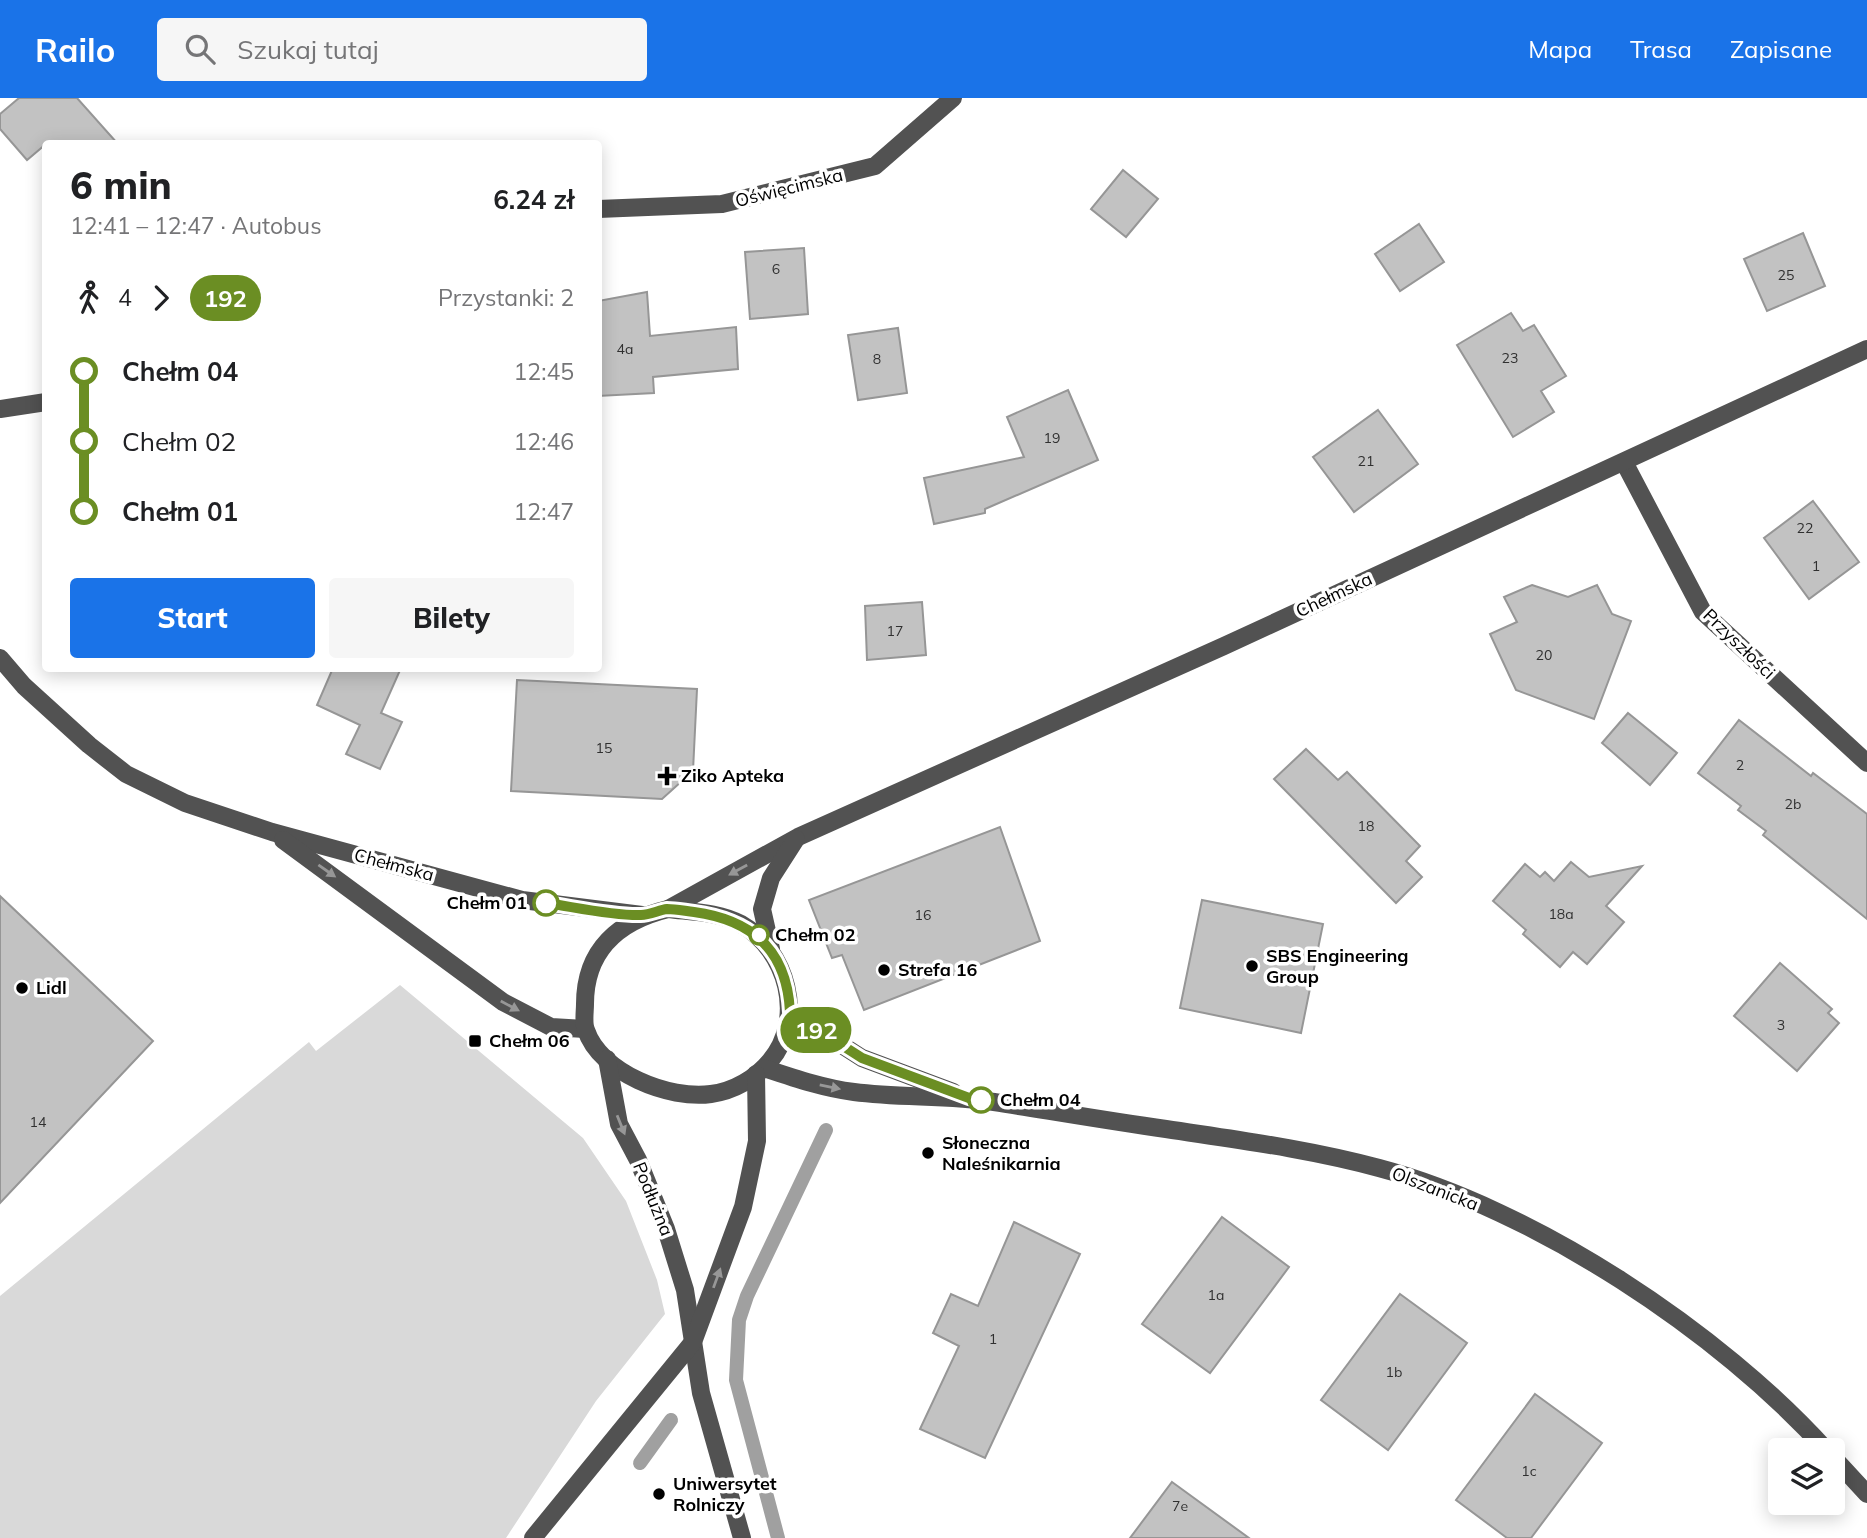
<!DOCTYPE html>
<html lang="pl">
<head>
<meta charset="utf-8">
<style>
  :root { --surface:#fff; --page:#f6f6f6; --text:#202124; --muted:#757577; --accent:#1a73e8 }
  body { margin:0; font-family:Mulish,sans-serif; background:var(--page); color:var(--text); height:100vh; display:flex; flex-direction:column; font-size:26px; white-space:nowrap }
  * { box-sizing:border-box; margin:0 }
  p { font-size:23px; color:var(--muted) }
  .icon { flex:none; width:38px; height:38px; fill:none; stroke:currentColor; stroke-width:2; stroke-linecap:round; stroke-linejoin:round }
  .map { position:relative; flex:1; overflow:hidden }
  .drawer { position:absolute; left:42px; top:42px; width:560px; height:532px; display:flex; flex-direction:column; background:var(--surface); border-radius:7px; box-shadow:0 4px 18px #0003 }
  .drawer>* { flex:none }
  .badge { padding:0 14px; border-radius:23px; font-size:24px; line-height:46px }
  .controls { position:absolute; left:1768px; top:1340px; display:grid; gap:14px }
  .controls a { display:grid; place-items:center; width:77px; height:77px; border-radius:7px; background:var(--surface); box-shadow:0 4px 18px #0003; font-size:35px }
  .map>.badge { position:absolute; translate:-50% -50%; box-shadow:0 0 0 4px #fff }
  .legs { display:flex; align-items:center; gap:10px; height:77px; padding:0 28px; font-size:23px }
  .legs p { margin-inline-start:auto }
  .head { display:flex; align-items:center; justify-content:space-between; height:119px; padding:0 28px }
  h1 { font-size:38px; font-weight:800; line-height:52px }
  .primary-button { display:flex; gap:14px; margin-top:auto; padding:14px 28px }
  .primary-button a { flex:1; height:80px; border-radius:7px; background:var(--accent); color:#fff; font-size:28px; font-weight:800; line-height:80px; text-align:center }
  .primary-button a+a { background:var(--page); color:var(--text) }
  ul { padding:0 28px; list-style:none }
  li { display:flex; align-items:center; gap:24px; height:70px; font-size:26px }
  li i { display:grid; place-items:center; width:10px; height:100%; margin:0 9px; background:currentColor }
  li i::after { content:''; width:18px; height:18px; margin:-9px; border:5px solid; border-radius:50%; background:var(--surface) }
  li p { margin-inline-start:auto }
  li:first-child i { background:linear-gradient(#0000 50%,currentColor 0) }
  li:last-child i { background:linear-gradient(currentColor 50%,#0000 0) }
  header { display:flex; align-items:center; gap:42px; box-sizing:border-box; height:98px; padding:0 35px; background:var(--accent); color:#fff }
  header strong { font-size:33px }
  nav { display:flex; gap:38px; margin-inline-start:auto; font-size:24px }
  .search { width:490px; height:63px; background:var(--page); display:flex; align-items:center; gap:18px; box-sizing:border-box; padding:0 24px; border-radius:7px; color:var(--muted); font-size:26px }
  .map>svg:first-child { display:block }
  .green { fill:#d9d9d9 }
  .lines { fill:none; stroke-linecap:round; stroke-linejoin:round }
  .stream { stroke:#a0a0a0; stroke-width:14 }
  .building { fill:#c2c2c2; stroke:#969696; stroke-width:2 }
  .minor { stroke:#525252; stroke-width:18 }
  .oneway { fill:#979797 }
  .line-1-casing { stroke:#fff; stroke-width:16 }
  .line-1 { stroke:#6b8e23; stroke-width:10 }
  .poi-dot { fill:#000; stroke:#fff; stroke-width:2.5 }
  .stop-1-dot { fill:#fff; stroke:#6b8e23; stroke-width:3.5 }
  .labels { text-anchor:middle; stroke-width:7; stroke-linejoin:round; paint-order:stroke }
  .number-label { font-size:14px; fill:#303030 }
  .street-label { font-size:18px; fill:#000; stroke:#fff }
  .poi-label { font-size:18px; font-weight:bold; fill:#000; stroke:#fff; text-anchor:start }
  .stop-label { font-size:18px; font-weight:bold; fill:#000; stroke:#fff; text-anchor:start }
</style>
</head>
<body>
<header>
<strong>Railo</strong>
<div class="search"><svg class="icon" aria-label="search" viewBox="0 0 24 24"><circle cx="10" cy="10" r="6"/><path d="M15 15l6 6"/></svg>Szukaj tutaj</div>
<nav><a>Mapa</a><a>Trasa</a><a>Zapisane</a></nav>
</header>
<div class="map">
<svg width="1867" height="1440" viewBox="0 0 1867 1440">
  <rect width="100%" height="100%" fill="#fff"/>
  <polygon class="green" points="400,887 583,1040 626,1103 657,1182 665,1216 596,1303 506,1440 0,1440 0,1198 309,944 316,953"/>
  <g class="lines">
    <g class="stream">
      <polyline points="640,1365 671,1322"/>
      <polyline points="778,1440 736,1282 739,1222 747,1198 826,1032"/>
    </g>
  </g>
  <g class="building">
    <polygon points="19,0 77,0 118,46 46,46 27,62 0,31 0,16"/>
    <polygon points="1123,72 1158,101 1126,139 1091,111"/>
    <polygon points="1419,126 1444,164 1400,193 1375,156"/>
    <polygon points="1803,135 1825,188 1767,213 1744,161"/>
    <polygon points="804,150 808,216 750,221 745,154"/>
    <polygon points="647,194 650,238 736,229 738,271 653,279 654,295 598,298 598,203"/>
    <polygon points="1511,215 1523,233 1534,227 1566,278 1541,293 1554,314 1513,339 1457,247"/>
    <polygon points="898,230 907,295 858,302 848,237"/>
    <polygon points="1068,292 1098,362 985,411 985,415 934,426 924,380 1024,359 1007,319"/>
    <polygon points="1378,312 1418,366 1354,414 1313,359"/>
    <polygon points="1813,403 1859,464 1809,501 1764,440"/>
    <polygon points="1532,487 1568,499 1597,487 1612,516 1631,523 1594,621 1516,592 1490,536 1517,524 1504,499"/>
    <polygon points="922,504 926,557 867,562 865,508"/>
    <polygon points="333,570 401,570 381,615 402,624 380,671 346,656 360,627 317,607"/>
    <polygon points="517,582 697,591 693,673 662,701 511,693"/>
    <polygon points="1628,615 1677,655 1650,687 1602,645"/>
    <polygon points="1739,622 1811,678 1813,675 1867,716 1867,821 1763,737 1766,733 1738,712 1741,708 1698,675"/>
    <polygon points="1306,651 1338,682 1347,674 1420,748 1406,763 1422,779 1396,805 1274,681"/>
    <polygon points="1000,729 1040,843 864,912 842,857 832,860 809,802"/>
    <polygon points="1571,764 1589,779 1642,768 1606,808 1624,824 1587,866 1573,854 1560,869 1523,836 1526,832 1493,803 1525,766 1540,779 1545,774 1554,783"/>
    <polygon points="0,798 153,943 0,1105"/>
    <polygon points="1202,802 1323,826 1301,935 1180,910"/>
    <polygon points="1780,865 1832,911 1828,915 1839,925 1797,973 1734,918"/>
    <polygon points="1222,1119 1289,1169 1210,1275 1142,1226"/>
    <polygon points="1014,1124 1080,1156 985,1360 920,1331 959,1248 933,1235 951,1196 978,1208"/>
    <polygon points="1400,1196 1467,1245 1388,1352 1321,1302"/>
    <polygon points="1535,1296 1602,1345 1531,1440 1507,1440 1456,1402"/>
    <polygon points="1172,1384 1249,1440 1130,1440"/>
  </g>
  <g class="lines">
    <g class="minor">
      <polyline points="598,111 722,106 875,68 953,0"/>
      <polyline points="0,311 46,304"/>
      <polyline points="1624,364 1703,514 1867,665"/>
      <polyline points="0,560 24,588 89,647 126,676 185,705 272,734 522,802 642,817"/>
      <polyline points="283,742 503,904 551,929 585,931"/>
      <polyline points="668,811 798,739 1224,548 1867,251"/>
      <path d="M668 811C692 814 719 814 741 826 787 852 806 921 770 963 756 980 734 993 711 996 670 1002 600 975 586 932 583 925 585 914 585 906 585 851 619 823 668 811Z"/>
      <polyline points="771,851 762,811 771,780 796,741"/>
      <polyline points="790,914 862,960 953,994"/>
      <polyline points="607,961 619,1026 638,1062 666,1131 685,1192 701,1295 742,1440"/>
      <path d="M764 970C794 980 823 990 854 994 900 1000 947 997 994 1004 1051 1013 1109 1023 1166 1031 1238 1042 1309 1051 1379 1070 1534 1111 1720 1234 1827 1353"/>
      <polyline points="1832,1358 1867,1396"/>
      <polyline points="533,1440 693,1244 743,1109 757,1043 756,976"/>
    </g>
  </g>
  <defs><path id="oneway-solid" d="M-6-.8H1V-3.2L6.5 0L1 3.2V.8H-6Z" transform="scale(1.75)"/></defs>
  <g class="oneway">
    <use href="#oneway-solid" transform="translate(738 772) rotate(151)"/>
    <use href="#oneway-solid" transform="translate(327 773) rotate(35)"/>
    <use href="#oneway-solid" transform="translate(510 908) rotate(28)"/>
    <use href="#oneway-solid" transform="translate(830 989) rotate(11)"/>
    <use href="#oneway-solid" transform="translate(621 1027) rotate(68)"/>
    <use href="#oneway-solid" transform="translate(717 1180) rotate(-70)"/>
  </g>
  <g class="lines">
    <defs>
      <path id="line-1" d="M546 805C574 809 614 818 641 817 650 817 659 812 667 811 676 811 685 813 694 814 753 822 787 853 790 914L862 960 969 1000 981 1002"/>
    </defs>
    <use href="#line-1" class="line-1-casing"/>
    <use href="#line-1" class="line-1"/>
  </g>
  <g class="poi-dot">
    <path d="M663.5 667.5h7v7h7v7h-7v7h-7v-7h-7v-7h7z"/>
    <circle cx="1252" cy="868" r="7"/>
    <circle cx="884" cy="872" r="7"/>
    <circle cx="22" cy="890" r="7"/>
    <rect x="468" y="936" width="14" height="14" rx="3.5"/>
    <circle cx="928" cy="1055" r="7"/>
    <circle cx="659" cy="1396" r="7"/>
  </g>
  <g class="stop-1-dot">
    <circle cx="546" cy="805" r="12"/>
    <circle cx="759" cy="837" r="9"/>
    <circle cx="981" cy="1002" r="12"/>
  </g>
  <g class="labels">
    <g class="number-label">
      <text x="776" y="176">6</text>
      <text x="1786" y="182">25</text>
      <text x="625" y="256">4a</text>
      <text x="1510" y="265">23</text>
      <text x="877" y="266">8</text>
      <text x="1052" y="345">19</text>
      <text x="1366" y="368">21</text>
      <text x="1805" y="435">22</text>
      <text x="1816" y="473">1</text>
      <text x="895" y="538">17</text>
      <text x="1544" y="562">20</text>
      <text x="604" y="655">15</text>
      <text x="1740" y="672">2</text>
      <text x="1793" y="711">2b</text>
      <text x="1366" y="733">18</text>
      <text x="1561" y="821">18a</text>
      <text x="923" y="822">16</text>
      <text x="1781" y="932">3</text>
      <text x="38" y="1029">14</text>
      <text x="1216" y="1202">1a</text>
      <text x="993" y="1246">1</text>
      <text x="1394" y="1279">1b</text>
      <text x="1529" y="1378">1c</text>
      <text x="1180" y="1413">7e</text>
    </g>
    <g class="street-label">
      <text transform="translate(789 90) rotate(-14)" y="6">Oświęcimska</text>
      <text transform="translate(1334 497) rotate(-25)" y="6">Chełmska</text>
      <text transform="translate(1739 546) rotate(44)" y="6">Przyszłości</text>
      <text transform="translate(394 767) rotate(15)" y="6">Chełmska</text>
      <text transform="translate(1435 1091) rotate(21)" y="6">Olszanicka</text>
      <text transform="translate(653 1101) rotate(68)" y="6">Podłużna</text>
    </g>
    <g class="poi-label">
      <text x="681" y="684">Ziko Apteka</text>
      <text x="1266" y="864">SBS Engineering<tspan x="1266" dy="21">Group</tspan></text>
      <text x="898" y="878">Strefa 16</text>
      <text x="36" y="896">Lidl</text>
      <text x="489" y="949">Chełm 06</text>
      <text x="942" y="1051">Słoneczna<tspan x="942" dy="21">Naleśnikarnia</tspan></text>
      <text x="673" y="1392">Uniwersytet<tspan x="673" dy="21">Rolniczy</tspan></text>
    </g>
    <g class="stop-label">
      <text x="527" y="811" text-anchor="end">Chełm 01</text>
      <text x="775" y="843">Chełm 02</text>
      <text x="1000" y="1008">Chełm 04</text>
    </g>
  </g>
</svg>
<div class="controls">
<a><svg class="icon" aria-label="layers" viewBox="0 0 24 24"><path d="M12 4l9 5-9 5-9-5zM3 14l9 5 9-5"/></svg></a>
</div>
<b class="badge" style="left:816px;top:932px;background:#6b8e23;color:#fff">192</b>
<section class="drawer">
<div class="head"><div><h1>6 min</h1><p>12:41 – 12:47 · Autobus</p></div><b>6.24 zł</b></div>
<div class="legs"><svg class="icon" aria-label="walk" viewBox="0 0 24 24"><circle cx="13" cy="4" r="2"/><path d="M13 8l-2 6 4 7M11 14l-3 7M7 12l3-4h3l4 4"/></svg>4<svg class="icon" aria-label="forward" viewBox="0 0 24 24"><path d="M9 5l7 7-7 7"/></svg><b class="badge" style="background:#6b8e23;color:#fff">192</b><p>Przystanki: 2</p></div>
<ul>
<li><i style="color:#6b8e23"></i><b>Chełm 04</b><p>12:45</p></li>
<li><i style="color:#6b8e23"></i><span>Chełm 02</span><p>12:46</p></li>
<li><i style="color:#6b8e23"></i><b>Chełm 01</b><p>12:47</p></li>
</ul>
<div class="primary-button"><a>Start</a><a>Bilety</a></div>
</section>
</div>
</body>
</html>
